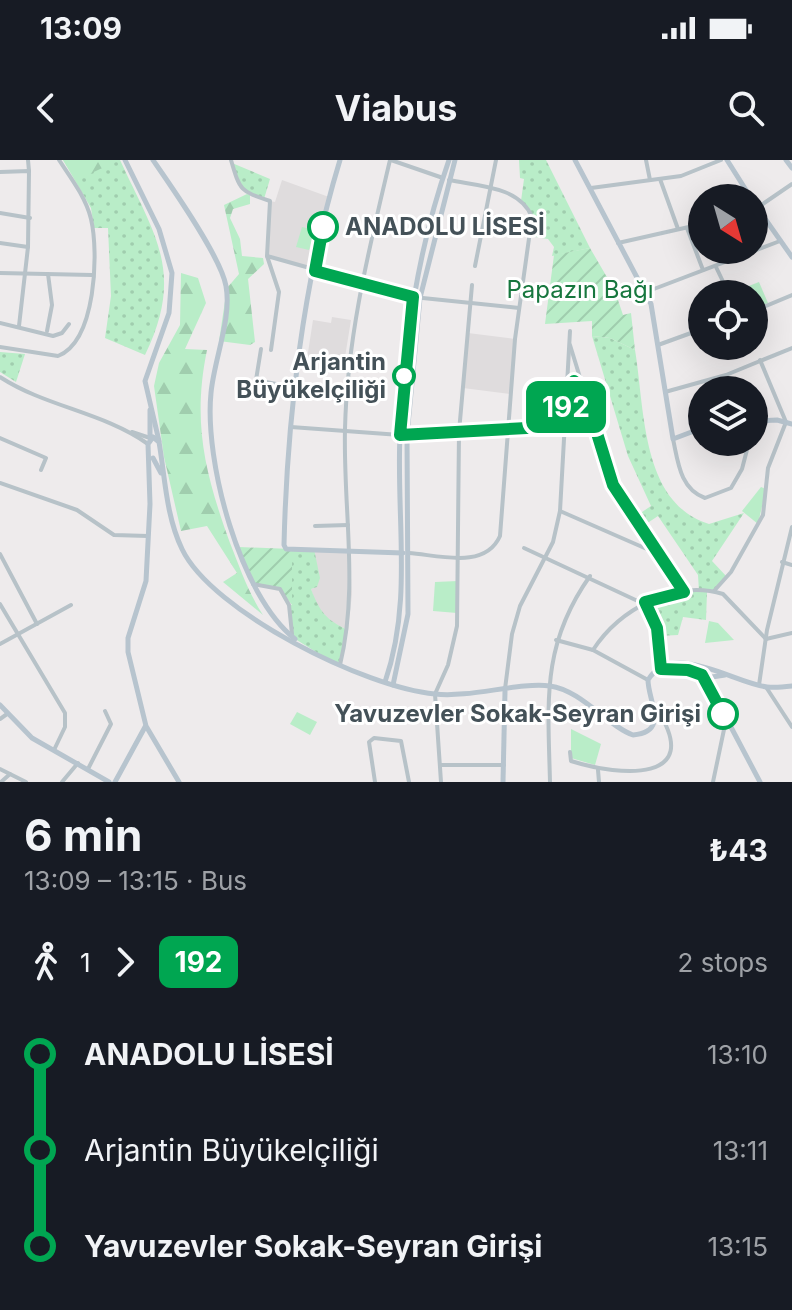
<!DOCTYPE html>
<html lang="en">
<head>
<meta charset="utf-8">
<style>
  :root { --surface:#171b24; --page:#242831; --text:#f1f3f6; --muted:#9ea1a6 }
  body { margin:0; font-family:Inter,sans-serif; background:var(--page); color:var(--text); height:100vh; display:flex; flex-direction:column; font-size:30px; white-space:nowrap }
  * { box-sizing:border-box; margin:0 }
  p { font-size:26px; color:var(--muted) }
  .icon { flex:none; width:44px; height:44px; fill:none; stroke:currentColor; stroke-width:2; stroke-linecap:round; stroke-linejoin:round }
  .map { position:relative; height:622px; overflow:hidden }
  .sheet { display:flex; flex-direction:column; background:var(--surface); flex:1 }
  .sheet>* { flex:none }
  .badge { padding:0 16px; border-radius:12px; font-size:28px; line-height:52px }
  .needle { width:52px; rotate:143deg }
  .controls { position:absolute; left:688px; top:24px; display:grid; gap:16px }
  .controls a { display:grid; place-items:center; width:80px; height:80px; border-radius:50%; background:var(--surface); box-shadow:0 8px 32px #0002; font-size:40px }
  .map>.badge { position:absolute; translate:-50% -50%; box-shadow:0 0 0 4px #fff }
  .legs { display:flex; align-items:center; gap:12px; height:88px; padding:0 24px; font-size:26px }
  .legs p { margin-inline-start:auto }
  .head { display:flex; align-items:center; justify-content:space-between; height:136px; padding:0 24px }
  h1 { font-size:44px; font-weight:700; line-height:60px }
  ul { padding:0 24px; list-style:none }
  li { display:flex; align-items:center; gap:28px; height:96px; font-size:30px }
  li i { display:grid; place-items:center; width:12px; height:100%; margin:0 10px; background:currentColor }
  li i::after { content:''; width:20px; height:20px; margin:-10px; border:6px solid; border-radius:50%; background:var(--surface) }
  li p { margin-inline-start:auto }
  li:first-child i { background:linear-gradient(#0000 50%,currentColor 0) }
  li:last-child i { background:linear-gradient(currentColor 50%,#0000 0) }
  .status { display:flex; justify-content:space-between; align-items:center; height:56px; padding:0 40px; background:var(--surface); direction:ltr }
  .status svg { height:22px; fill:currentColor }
  header { display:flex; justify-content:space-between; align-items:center; height:104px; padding:0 24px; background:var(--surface); font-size:36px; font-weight:700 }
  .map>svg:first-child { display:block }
  .education { fill:#dfdcdd }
  .grass { fill:url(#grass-dots) }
  .forest { fill:url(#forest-firs) }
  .park { fill:#b9edc8 }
  .garden { fill:url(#garden-furrows) }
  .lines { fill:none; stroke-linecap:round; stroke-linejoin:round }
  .street { stroke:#b7c2c8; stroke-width:4 }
  .secondary { stroke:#b7c4ce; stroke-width:5 }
  .line-1-casing { stroke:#fff; stroke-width:18 }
  .line-1 { stroke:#00a651; stroke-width:12 }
  .stop-1-dot { fill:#fff; stroke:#00a651; stroke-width:4 }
  .labels { text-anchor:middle; stroke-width:6; stroke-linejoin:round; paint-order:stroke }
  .stop-label { font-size:24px; font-weight:bold; fill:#445158; stroke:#fff; text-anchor:end }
  .park-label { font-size:24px; fill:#17773e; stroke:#fff }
</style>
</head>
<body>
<div class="status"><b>13:09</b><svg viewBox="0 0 49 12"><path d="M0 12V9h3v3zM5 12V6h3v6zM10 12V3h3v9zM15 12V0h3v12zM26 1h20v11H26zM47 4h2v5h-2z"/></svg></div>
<header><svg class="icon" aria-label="back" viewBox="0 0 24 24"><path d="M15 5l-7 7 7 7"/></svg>Viabus<svg class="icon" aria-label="search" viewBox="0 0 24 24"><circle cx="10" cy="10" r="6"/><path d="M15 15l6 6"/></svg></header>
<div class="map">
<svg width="792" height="622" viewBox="0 0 792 622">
  <defs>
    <pattern id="grass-dots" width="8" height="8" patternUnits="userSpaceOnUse" patternTransform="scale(2)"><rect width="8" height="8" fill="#b9edc8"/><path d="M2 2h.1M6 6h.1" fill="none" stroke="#a0cdae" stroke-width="1.8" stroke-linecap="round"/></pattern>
    <pattern id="forest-firs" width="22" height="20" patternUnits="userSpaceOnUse" patternTransform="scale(2)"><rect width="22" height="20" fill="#b9edc8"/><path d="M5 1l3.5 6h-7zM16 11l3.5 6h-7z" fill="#a0cdae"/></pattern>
    <pattern id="garden-furrows" width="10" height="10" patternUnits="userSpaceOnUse" patternTransform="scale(2)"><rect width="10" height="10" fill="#b9edc8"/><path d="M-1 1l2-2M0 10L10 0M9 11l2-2" fill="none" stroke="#a0cdae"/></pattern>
  </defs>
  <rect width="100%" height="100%" fill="#eeebec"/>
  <g class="education">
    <polygon points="282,20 329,37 315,111 267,96 270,41 275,42"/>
    <polygon points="332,157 351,160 345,197 327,194 325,202 307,199 313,160 331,163"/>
    <polygon points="468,173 515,179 511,234 463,228"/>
    <polygon points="314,389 349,389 352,434 348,470 327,460 316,444 311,429 317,427"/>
  </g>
  <g class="grass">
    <path d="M63 0H120C155 76 185 112 145 195L105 178 111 136 108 68H94L91 48Z"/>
    <polygon points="519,0 546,0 590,88 552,96 554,87 548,79 529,76 532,57 521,41 524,19 520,18"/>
    <path d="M232 3 270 19 264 39C241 33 238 25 232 3Z"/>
    <path d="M592 176 610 178 635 190C645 250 641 343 709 364L744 353 712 401 727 417 714 431 707 432 706 460 683 457 678 475 658 476 645 442 699 431 698 415 658 356 640 368 633 358 651 346 628 296Z"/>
    <polygon points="0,192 25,194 16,222 0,212"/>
    <path d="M292 389H314L320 418 317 427 311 429C320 452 326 460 348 470L340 507 292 477 289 445H292Z"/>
  </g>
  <g class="forest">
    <polygon points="63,0 120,0 76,20"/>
    <polygon points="247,34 250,35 250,44 233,49 230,58 240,79 242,96 263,98 264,104 248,119 255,182 250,185 219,181 227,128 239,114 224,45"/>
    <path d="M181 113 198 118 206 143 185 189 207 190C192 263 205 314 230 383 240 408 248 432 263 455L223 422 237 413 207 366 181 371 164 297 154 226 159 203 180 165Z"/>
    <polygon points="709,461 718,463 734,480 705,483"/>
  </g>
  <g class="park">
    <polygon points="302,67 315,70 309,90 296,87"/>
    <polygon points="759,122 768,143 754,149 754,134 731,133"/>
    <polygon points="761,327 766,329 758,364 742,351"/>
    <polygon points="458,421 457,453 433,451 435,422"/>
    <polygon points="297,552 317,562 310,575 290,564"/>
    <polygon points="571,569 601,584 595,605 571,598"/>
  </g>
  <g class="garden">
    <polygon points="590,88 615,131 623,155 631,153 635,190 610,178 592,176 592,161 545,164 554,95"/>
    <polygon points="239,387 292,389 292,445 278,427 252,424"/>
  </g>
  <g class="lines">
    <g class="street">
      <polyline points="28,0 29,11"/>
      <path d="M231 0C240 31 240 31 270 41L267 96 279 132 271 190"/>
      <polyline points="391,0 443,18"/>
      <polyline points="646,0 650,20"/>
      <polyline points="0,12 29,11 28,87 19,166"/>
      <polyline points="660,19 678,69"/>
      <polyline points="591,28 681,16 721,0"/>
      <polyline points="754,50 792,24"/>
      <polyline points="0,53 30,58"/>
      <polyline points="687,68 703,110"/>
      <polyline points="0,83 28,87"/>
      <polyline points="618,83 702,64"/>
      <polyline points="267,96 413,137 519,148"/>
      <polyline points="475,106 496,0"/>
      <polyline points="716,107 729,134"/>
      <polyline points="0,113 92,115"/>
      <polyline points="646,132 780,81"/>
      <polyline points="754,151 792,135"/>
      <polyline points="0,163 53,176 62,173 69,164"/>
      <polyline points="47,171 52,145 48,114"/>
      <polyline points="570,185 613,325 684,432"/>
      <polyline points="658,185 702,169"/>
      <path d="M0 187 58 196C96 181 99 93 91 59 86 38 71 18 59 0"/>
      <polyline points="261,189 256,220 296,228"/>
      <path d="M0 217C46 247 103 252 148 284"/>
      <polyline points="568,226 574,221 583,227"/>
      <polyline points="665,232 726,215 792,188"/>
      <polyline points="291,267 400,275"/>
      <polyline points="132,272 150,278"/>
      <polyline points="407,275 564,266"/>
      <polyline points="0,278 46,298 41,310"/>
      <path d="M673 279C678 302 680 329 705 338L731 328 742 309 749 282"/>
      <polyline points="0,323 77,350 114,375 148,376"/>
      <polyline points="560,351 656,393"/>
      <polyline points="315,366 348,365"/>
      <polyline points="524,388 642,443"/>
      <path d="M409 393C438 395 485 410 500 376L515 179 532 57C519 26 478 26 449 20"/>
      <polyline points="0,394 37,464"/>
      <polyline points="782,402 792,405"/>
      <polyline points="253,424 280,429 289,445 292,474"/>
      <polyline points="714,431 731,412 763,355 768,308 786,262 760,200"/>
      <polyline points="645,442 657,468 661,509"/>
      <polyline points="0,444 65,553 65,567 54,590"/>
      <polyline points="766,479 792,473"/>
      <polyline points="556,480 593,490 648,520"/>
      <polyline points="0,484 71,445"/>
      <path d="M593 490C619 450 674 419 723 434L766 479"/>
      <path d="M340 505C359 427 343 349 345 269 347 177 369 89 390 0"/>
      <polyline points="759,525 767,470 792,367"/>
      <polyline points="766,527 792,567"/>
      <polyline points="505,529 512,474 520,446 553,382 560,351 570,171"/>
      <polyline points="0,559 7,554"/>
      <path d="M570 592 571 601C622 617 703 622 658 551"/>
      <polyline points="440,605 504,605"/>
      <polyline points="0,609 26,622"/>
      <polyline points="88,609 111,564 105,551"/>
      <polyline points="598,610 599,622"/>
      <polyline points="1,622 10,614"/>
      <polyline points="62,622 78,603"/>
      <polyline points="375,622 369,582 374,578 401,581 409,622"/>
      <polyline points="441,622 435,534 448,505 457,466 459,272 472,125"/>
      <path d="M550 622C548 542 541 485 590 416"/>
      <polyline points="713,622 726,560"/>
    </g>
    <g class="secondary">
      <polyline points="125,0 159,69 172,113 169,153 145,221 159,281"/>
      <path d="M153 0C171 26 221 97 226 126 232 159 214 199 211 233 204 301 240 436 295 479"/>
      <path d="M340 0C303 121 287 259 284 385L286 389 403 393"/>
      <polyline points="575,0 651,144 673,279 702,268"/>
      <polyline points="727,0 751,38"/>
      <polyline points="786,0 792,8"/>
      <polyline points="754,43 792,97"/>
      <polyline points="754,261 777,260 792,264"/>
      <polyline points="150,278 150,250"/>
      <polyline points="153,298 161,313"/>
      <polyline points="666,509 692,510 704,516 760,622"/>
      <path d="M385 522C413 441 396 359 400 275 404 182 418 88 449 0"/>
      <polyline points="708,524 712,517 725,515"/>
      <polyline points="393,525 408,454 407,275 420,138 455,0"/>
      <polyline points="0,545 32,578 109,622"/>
      <polyline points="115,622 145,567"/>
      <path d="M179 622 146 566 128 492V478L146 421 150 344 148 284 153 277 159 282C165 317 166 356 182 389 212 452 366 528 435 534 470 538 519 522 550 526 581 530 609 567 633 575 670 572 648 541 648 520 673 480 733 523 767 527 775 528 784 527 792 526"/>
      <polyline points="503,622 505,531"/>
    </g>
  </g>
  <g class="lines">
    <defs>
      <polyline id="line-1" points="323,67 315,111 413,137 400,275 564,266 568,227 574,221 583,228 613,325 684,432 645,442 657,468 661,509 688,510 702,515 723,554"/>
    </defs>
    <use href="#line-1" class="line-1-casing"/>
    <use href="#line-1" class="line-1"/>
  </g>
  <g class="stop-1-dot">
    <circle cx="323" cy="67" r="14"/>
    <circle cx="404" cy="216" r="10"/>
    <circle cx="723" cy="554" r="14"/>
  </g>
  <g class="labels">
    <g class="stop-label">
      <text x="345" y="75" text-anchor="start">ANADOLU LİSESİ</text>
      <text x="386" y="210">Arjantin<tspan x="386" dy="28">Büyükelçiliği</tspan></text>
      <text x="701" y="562">Yavuzevler Sokak-Seyran Girişi</text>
    </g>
    <g class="park-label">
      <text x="580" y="138">Papazın Bağı</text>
    </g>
  </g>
</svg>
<div class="controls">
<a><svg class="needle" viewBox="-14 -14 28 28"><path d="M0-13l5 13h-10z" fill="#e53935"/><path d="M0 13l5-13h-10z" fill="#9ea1a6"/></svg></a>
<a><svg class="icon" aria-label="locate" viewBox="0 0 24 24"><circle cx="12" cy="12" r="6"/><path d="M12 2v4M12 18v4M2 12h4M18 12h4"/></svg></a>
<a><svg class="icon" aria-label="layers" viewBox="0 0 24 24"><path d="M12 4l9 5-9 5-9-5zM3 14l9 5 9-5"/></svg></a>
</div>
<b class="badge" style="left:566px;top:247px;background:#00a651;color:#fff">192</b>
</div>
<section class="sheet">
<div class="head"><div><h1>6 min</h1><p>13:09 – 13:15 · Bus</p></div><b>₺43</b></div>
<div class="legs"><svg class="icon" aria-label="walk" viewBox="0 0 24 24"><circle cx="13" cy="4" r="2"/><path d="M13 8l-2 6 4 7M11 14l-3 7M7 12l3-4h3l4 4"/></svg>1<svg class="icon" aria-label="forward" viewBox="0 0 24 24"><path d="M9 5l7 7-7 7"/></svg><b class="badge" style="background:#00a651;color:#fff">192</b><p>2 stops</p></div>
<ul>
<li><i style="color:#00a651"></i><b>ANADOLU LİSESİ</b><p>13:10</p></li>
<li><i style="color:#00a651"></i><span>Arjantin Büyükelçiliği</span><p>13:11</p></li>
<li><i style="color:#00a651"></i><b>Yavuzevler Sokak-Seyran Girişi</b><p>13:15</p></li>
</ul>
</section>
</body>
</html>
